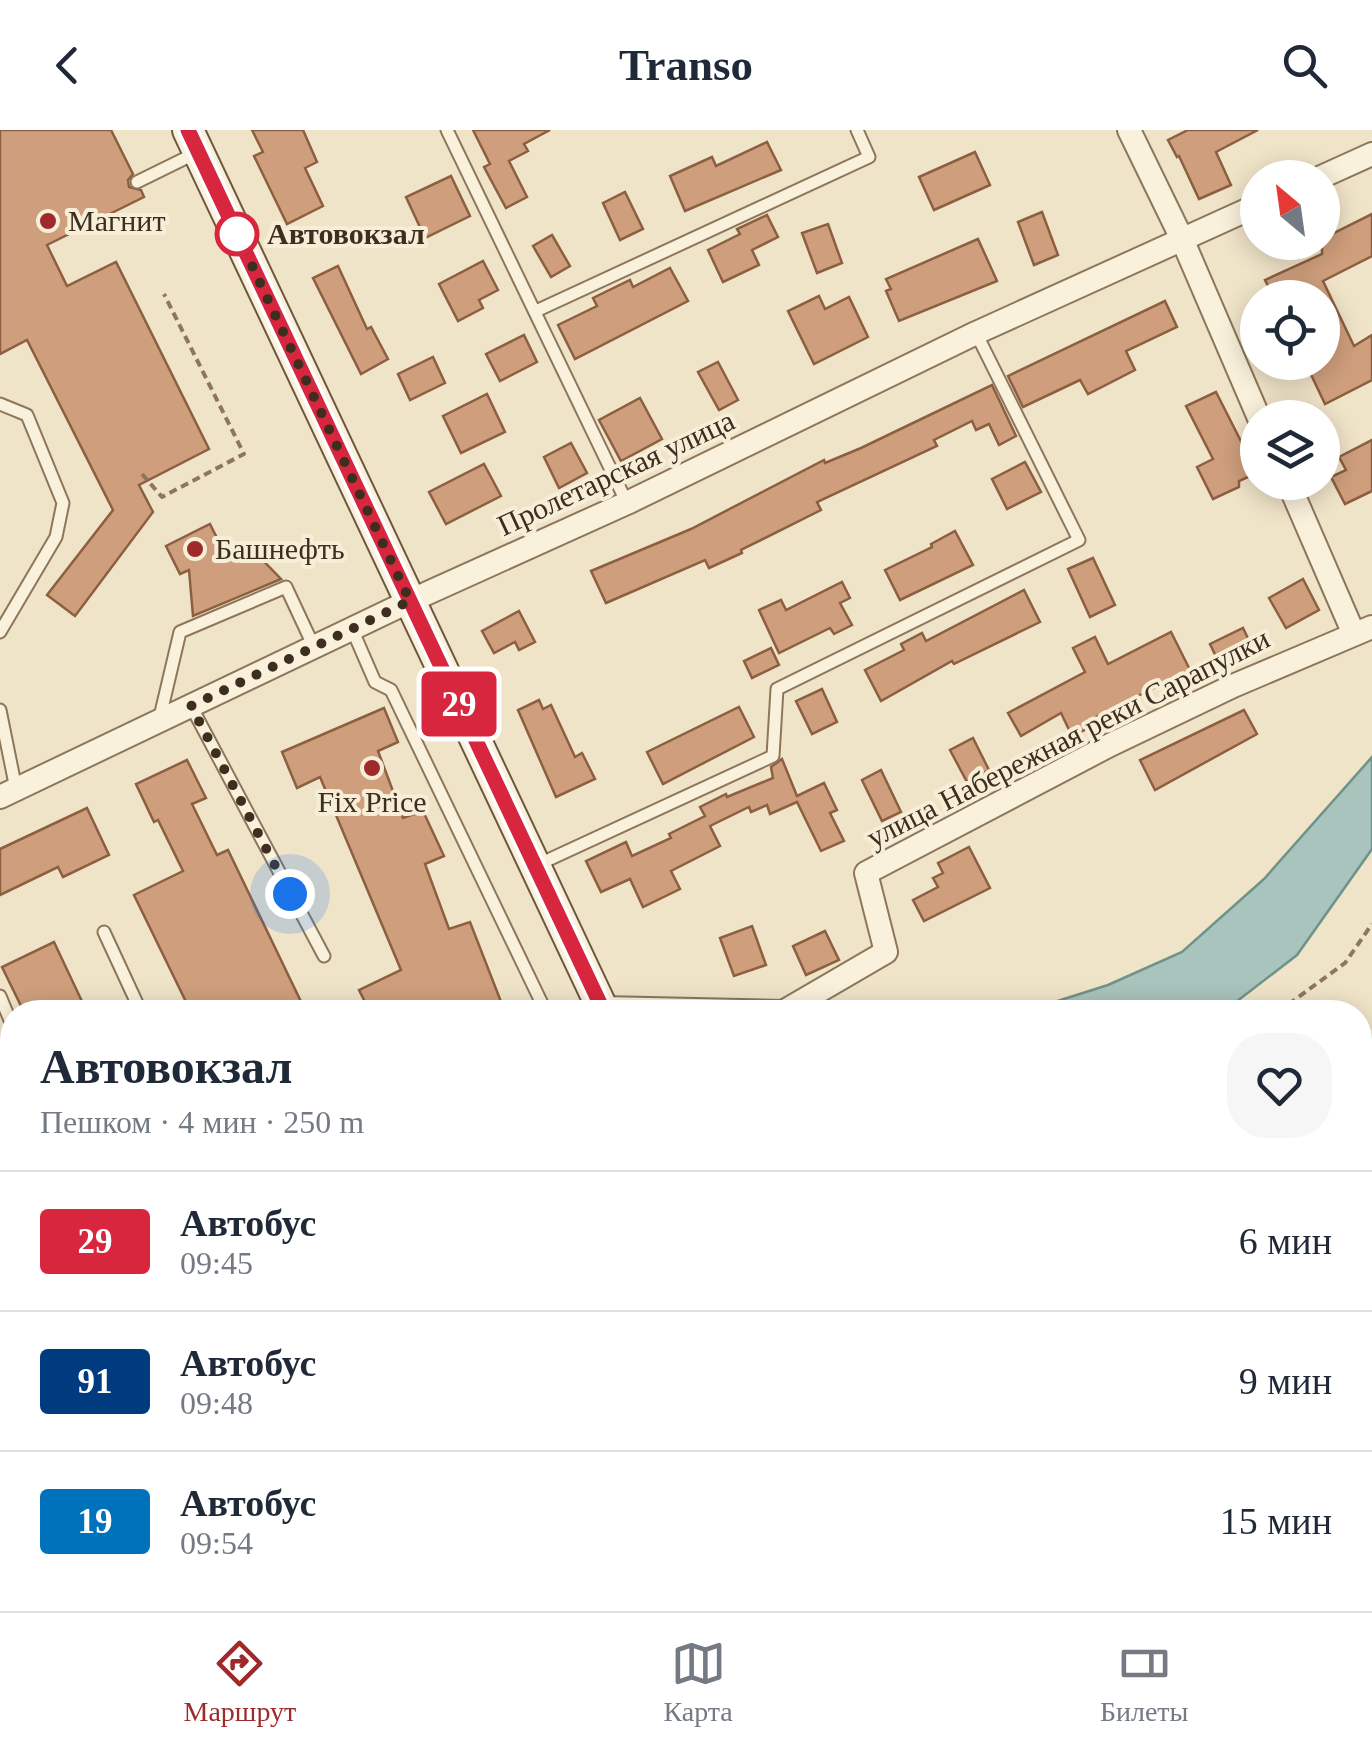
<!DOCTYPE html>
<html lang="ru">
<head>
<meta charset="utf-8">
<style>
  :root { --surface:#fff; --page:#f6f6f7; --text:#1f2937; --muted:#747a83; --line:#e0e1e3; --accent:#9e2a2b }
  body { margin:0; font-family:Georgia,serif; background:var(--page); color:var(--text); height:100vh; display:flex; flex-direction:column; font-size:38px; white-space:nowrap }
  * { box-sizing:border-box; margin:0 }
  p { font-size:32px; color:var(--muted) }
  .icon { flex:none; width:55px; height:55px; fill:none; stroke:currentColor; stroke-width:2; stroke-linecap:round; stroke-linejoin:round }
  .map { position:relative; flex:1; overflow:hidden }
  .sheet { position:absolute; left:0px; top:870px; width:1372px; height:612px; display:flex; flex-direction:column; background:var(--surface); border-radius:40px 40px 0 0; box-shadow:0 5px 25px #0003 }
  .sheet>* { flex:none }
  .badge { padding:0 20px; border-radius:8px; font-size:35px; line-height:65px }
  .needle { width:65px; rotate:331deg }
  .fabs { position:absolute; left:1240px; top:30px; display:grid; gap:20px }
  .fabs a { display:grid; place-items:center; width:100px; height:100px; border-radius:50%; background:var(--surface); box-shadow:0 5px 25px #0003; font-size:50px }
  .you { position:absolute; width:50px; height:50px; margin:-25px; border:8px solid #fff; border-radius:50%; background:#1a73e8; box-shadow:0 0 0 15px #1a73e833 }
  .map>.badge { position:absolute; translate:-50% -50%; box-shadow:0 0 0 5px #fff }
  .round { display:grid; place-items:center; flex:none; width:105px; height:105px; border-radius:40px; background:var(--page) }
  .summary { display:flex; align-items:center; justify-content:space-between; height:170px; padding:0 40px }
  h1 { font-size:48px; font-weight:700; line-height:75px }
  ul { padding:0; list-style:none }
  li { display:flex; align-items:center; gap:30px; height:140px; padding:0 40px; border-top:2px solid var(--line) }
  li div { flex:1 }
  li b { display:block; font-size:38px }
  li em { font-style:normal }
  li .badge { min-width:110px; font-weight:700; text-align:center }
  header { display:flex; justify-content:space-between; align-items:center; height:130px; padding:0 40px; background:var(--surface); font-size:45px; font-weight:700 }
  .tab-bar { display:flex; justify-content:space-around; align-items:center; height:140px; border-top:2px solid var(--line); background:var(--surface); font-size:28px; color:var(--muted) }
  .tab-bar a { display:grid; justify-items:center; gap:5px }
  .tab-bar .current { color:var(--accent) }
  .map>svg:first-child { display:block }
  .green { fill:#c9cf9b }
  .water { fill:#a9c4bc; stroke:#6f938a; stroke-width:2.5 }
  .building { fill:#cf9f7d; stroke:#8d5f41; stroke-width:2.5 }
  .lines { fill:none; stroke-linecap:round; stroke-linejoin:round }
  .lane-casing { stroke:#8d765c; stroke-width:15 }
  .street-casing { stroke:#8d765c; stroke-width:26 }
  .secondary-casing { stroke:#6f573f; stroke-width:34 }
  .path { stroke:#8d765c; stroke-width:4; stroke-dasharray:8 5; stroke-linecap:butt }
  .lane { stroke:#faf1dc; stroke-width:11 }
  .street { stroke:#faf1dc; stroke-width:22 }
  .secondary { stroke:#faf1dc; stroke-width:30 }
  .line-casing { stroke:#fff; stroke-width:22 }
  .line { stroke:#d7263d; stroke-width:15 }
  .walk { stroke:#3d2e20; stroke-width:10; stroke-dasharray:0 18 }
  .poi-dot { fill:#9e2a2b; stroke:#f7eed8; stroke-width:4 }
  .stop-dot { fill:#fff; stroke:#d7263d; stroke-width:5 }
  .labels { text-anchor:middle; stroke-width:8; stroke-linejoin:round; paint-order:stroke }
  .poi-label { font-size:30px; fill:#3d2e20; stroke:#f7eed8; text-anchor:start }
  .stop-label { font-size:30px; font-weight:bold; fill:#3d2e20; stroke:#f7eed8; text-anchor:start }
  .street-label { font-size:30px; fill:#3d2e20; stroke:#f7eed8 }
</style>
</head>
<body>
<header><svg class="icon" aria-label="back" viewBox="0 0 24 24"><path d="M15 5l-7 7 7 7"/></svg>Transo<svg class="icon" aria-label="search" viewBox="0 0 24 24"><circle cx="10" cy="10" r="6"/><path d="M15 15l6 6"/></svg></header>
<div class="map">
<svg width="1372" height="1481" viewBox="0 0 1372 1481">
  <rect width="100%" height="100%" fill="#f0e4c8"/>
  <polygon class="green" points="183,1470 365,1470 339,1481 187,1481"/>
  <g class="water">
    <polygon points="1372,627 1372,719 1297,825 1223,882 1023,882 1108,855 1182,822 1264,749"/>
    <polygon points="12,1288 12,1342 0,1347 0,1294"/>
  </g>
  <g class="building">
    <polygon points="0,0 111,0 133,44 128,50 129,57 141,60 144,67 47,115 67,156 116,132 209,319 139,355 153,382 75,486 47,465 113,380 27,210 0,224"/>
    <polygon points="252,0 303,0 317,32 305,38 323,76 287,94 254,26 263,22"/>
    <polygon points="473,0 550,0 524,14 528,21 509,31 527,67 506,78 484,37 490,34"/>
    <polygon points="1188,0 1258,0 1216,22 1231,55 1199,69 1179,26 1177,27 1168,10"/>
    <polygon points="767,12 781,40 685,81 670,46 712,27 716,36"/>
    <polygon points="975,22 990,55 934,80 919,47"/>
    <polygon points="451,46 470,86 425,108 406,67"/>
    <polygon points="625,62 643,99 620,110 603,73"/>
    <polygon points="1042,82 1058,125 1034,135 1018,92"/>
    <polygon points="1372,84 1372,126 1323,151 1354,216 1372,205 1372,250 1325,274 1305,232 1322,232 1322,168 1274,168 1265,150 1322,124 1322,109"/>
    <polygon points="767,85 778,107 752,120 759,135 723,152 708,120 740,104 737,99"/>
    <polygon points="828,94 842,133 817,143 802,103"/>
    <polygon points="552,105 570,136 551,147 533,116"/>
    <polygon points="978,109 997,151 899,191 886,161 891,159 886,149"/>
    <polygon points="483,131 498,160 479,170 483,178 458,191 439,154"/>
    <polygon points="338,136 367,199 371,197 388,229 361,244 313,148"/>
    <polygon points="670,138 688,171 575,229 558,195 597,176 593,168 630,150 633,157"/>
    <polygon points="819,166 825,179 849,167 868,207 814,234 788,181"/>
    <polygon points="1165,171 1177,197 1126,221 1135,240 1088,264 1080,250 1023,277 1008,246"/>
    <polygon points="524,205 537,232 500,251 486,224"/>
    <polygon points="433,227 445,253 410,270 398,244"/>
    <polygon points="718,232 738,270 719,280 698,242"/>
    <polygon points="992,255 1016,306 999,315 989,294 976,300 972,291 934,310 937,316 817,372 821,380 741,420 742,423 709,438 705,430 606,473 591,441 691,399 824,330 825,333 861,318"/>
    <polygon points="1216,262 1257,343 1239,351 1239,357 1213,369 1197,337 1213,329 1186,276"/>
    <polygon points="487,264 505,302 461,323 443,286"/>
    <polygon points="640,268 662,309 621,331 599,290"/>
    <polygon points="1372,310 1372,361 1345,374 1331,347 1346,340 1339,327"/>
    <polygon points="571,313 587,343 559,358 544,327"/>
    <polygon points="1025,332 1041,362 1007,379 992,349"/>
    <polygon points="484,334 501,366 446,394 429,362"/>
    <polygon points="210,394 227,428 250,417 281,449 193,486 189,440 180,444 166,416"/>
    <polygon points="955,401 973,435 900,470 885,440 932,417 931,414"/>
    <polygon points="1093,428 1115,475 1090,487 1068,439"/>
    <polygon points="1303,449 1319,480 1286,498 1269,468"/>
    <polygon points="842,452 850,468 840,473 852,495 834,504 830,498 779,523 759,480 781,470 786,480"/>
    <polygon points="1024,460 1040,492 954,534 952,531 881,571 865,540 904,520 901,514 922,503 926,511"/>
    <polygon points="519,481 535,512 519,520 515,512 494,523 482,501"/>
    <polygon points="1243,498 1256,525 1223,541 1210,514"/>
    <polygon points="1171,502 1190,540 1092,589 1095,595 1072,606 1061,583 1021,606 1008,583 1085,542 1073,518 1095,507 1108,534"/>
    <polygon points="771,518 779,535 752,548 744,531"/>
    <polygon points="822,559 837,592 812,604 796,571"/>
    <polygon points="539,570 543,579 551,575 575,627 582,623 595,649 556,667 518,580"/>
    <polygon points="739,577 754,607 663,654 647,622"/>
    <polygon points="384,578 398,612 378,621 403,688 423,681 444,726 425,734 449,799 470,792 505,882 370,882 359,860 401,840 320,647 297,658 282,622"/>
    <polygon points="1244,580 1257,604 1155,660 1140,630"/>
    <polygon points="973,608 989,640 967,652 950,620"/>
    <polygon points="782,629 797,666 824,653 837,680 830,683 844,711 821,721 797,672 770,684 767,675 751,682 749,677 710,696 720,716 671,741 680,759 643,777 630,749 601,762 586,731 626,712 632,726 671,708 669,704 705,686 700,677 726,664 727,667 773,648 771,637"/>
    <polygon points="187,630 206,668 192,674 217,725 228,720 306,882 191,882 134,765 183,741 158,690 154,692 136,654"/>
    <polygon points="881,640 901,682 882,691 862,650"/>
    <polygon points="87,678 109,725 63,747 58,737 0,765 0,719"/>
    <polygon points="969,717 990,758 924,791 913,770 938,757 933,748 943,743 938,733"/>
    <polygon points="752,796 766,835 734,846 720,808"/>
    <polygon points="825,801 839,830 806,845 793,816"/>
    <polygon points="54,812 87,882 24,882 2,837"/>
  </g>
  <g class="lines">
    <defs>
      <g id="lane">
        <polyline points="447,0 627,373"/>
        <polyline points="137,52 196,23"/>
        <polyline points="536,181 869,27 857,0"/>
        <polyline points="0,274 27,285 63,373 56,407 0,502"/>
        <polyline points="352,499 375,552 391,560 546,882"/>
        <polyline points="191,576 324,826"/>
        <polyline points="0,580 16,659"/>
        <polyline points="159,591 180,502 286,457 314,517"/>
        <polyline points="535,736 773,626 777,559 1079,410 976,203"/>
        <polyline points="104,802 141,882"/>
        <polyline points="0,866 12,895"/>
      </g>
      <g id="street">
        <polyline points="1129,0 1182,109 1259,288"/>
        <polyline points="1319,48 1372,24"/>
        <polyline points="1288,352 1353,502"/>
        <polyline points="0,667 410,471 627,373 976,203 1258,75"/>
        <polyline points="602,878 783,882 886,822 866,743 1110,615 1233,556 1372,497"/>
        <polyline points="1360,1204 1372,1199"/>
        <polyline points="1339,1481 1372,1465"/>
      </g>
      <g id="secondary">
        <polyline points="188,0 604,882"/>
        <polyline points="872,1470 877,1481"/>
      </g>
    </defs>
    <use href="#lane" class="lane-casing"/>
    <use href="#street" class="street-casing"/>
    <use href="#secondary" class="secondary-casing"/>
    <g class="path">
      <polyline points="142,344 162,367 244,324 164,164"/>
      <polyline points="1278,882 1345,833 1372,794"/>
    </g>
    <use href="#lane" class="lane"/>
    <use href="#street" class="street"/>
    <use href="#secondary" class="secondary"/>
  </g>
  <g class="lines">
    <defs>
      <polyline id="line" points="188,0 604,882"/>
    </defs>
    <use href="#line" class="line-casing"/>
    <use href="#line" class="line"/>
    <polyline class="walk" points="237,104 410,471 191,576 290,764"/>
  </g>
  <g class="poi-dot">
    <circle cx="48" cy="91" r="10"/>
    <circle cx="195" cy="419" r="10"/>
    <circle cx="372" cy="638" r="10"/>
  </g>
  <circle class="stop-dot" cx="237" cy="104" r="20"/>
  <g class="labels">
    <g class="poi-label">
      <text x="68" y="101">Магнит</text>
      <text x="215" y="429">Башнефть</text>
      <text x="372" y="682" text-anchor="middle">Fix Price</text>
    </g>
    <g class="stop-label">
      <text x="267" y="114">Автовокзал</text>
    </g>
    <g class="street-label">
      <text transform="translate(616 343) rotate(-25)" y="10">Пролетарская улица</text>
      <text transform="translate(1068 608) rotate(-27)" y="10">улица Набережная реки Сарапулки</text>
    </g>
  </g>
</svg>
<div class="fabs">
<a><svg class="needle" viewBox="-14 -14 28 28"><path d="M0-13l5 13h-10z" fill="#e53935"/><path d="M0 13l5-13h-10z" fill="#747a83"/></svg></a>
<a><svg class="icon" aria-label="locate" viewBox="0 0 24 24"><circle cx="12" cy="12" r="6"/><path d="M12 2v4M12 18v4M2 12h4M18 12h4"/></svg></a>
<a><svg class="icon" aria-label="layers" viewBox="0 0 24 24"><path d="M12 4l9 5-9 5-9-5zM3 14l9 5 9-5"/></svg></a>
</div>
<div class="you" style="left:290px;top:764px"></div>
<b class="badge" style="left:459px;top:574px;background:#d7263d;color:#fff">29</b>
<section class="sheet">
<div class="summary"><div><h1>Автовокзал</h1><p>Пешком · 4 мин · 250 m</p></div><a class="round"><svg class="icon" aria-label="heart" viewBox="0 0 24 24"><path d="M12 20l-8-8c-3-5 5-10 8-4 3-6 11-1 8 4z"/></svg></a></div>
<ul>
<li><span class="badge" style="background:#d7263d;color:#fff">29</span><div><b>Автобус</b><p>09:45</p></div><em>6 мин</em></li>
<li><span class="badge" style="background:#003b80;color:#fff">91</span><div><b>Автобус</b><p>09:48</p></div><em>9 мин</em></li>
<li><span class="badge" style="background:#0072bc;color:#fff">19</span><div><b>Автобус</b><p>09:54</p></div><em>15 мин</em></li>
</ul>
</section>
</div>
<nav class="tab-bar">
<a class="current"><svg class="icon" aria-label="directions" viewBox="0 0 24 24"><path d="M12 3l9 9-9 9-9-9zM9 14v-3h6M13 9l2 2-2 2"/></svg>Маршрут</a>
<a><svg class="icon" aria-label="map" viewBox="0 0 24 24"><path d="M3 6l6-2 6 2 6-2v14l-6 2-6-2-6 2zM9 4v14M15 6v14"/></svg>Карта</a>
<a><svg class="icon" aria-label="tickets" viewBox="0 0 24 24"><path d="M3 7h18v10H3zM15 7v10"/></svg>Билеты</a>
</nav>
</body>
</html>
